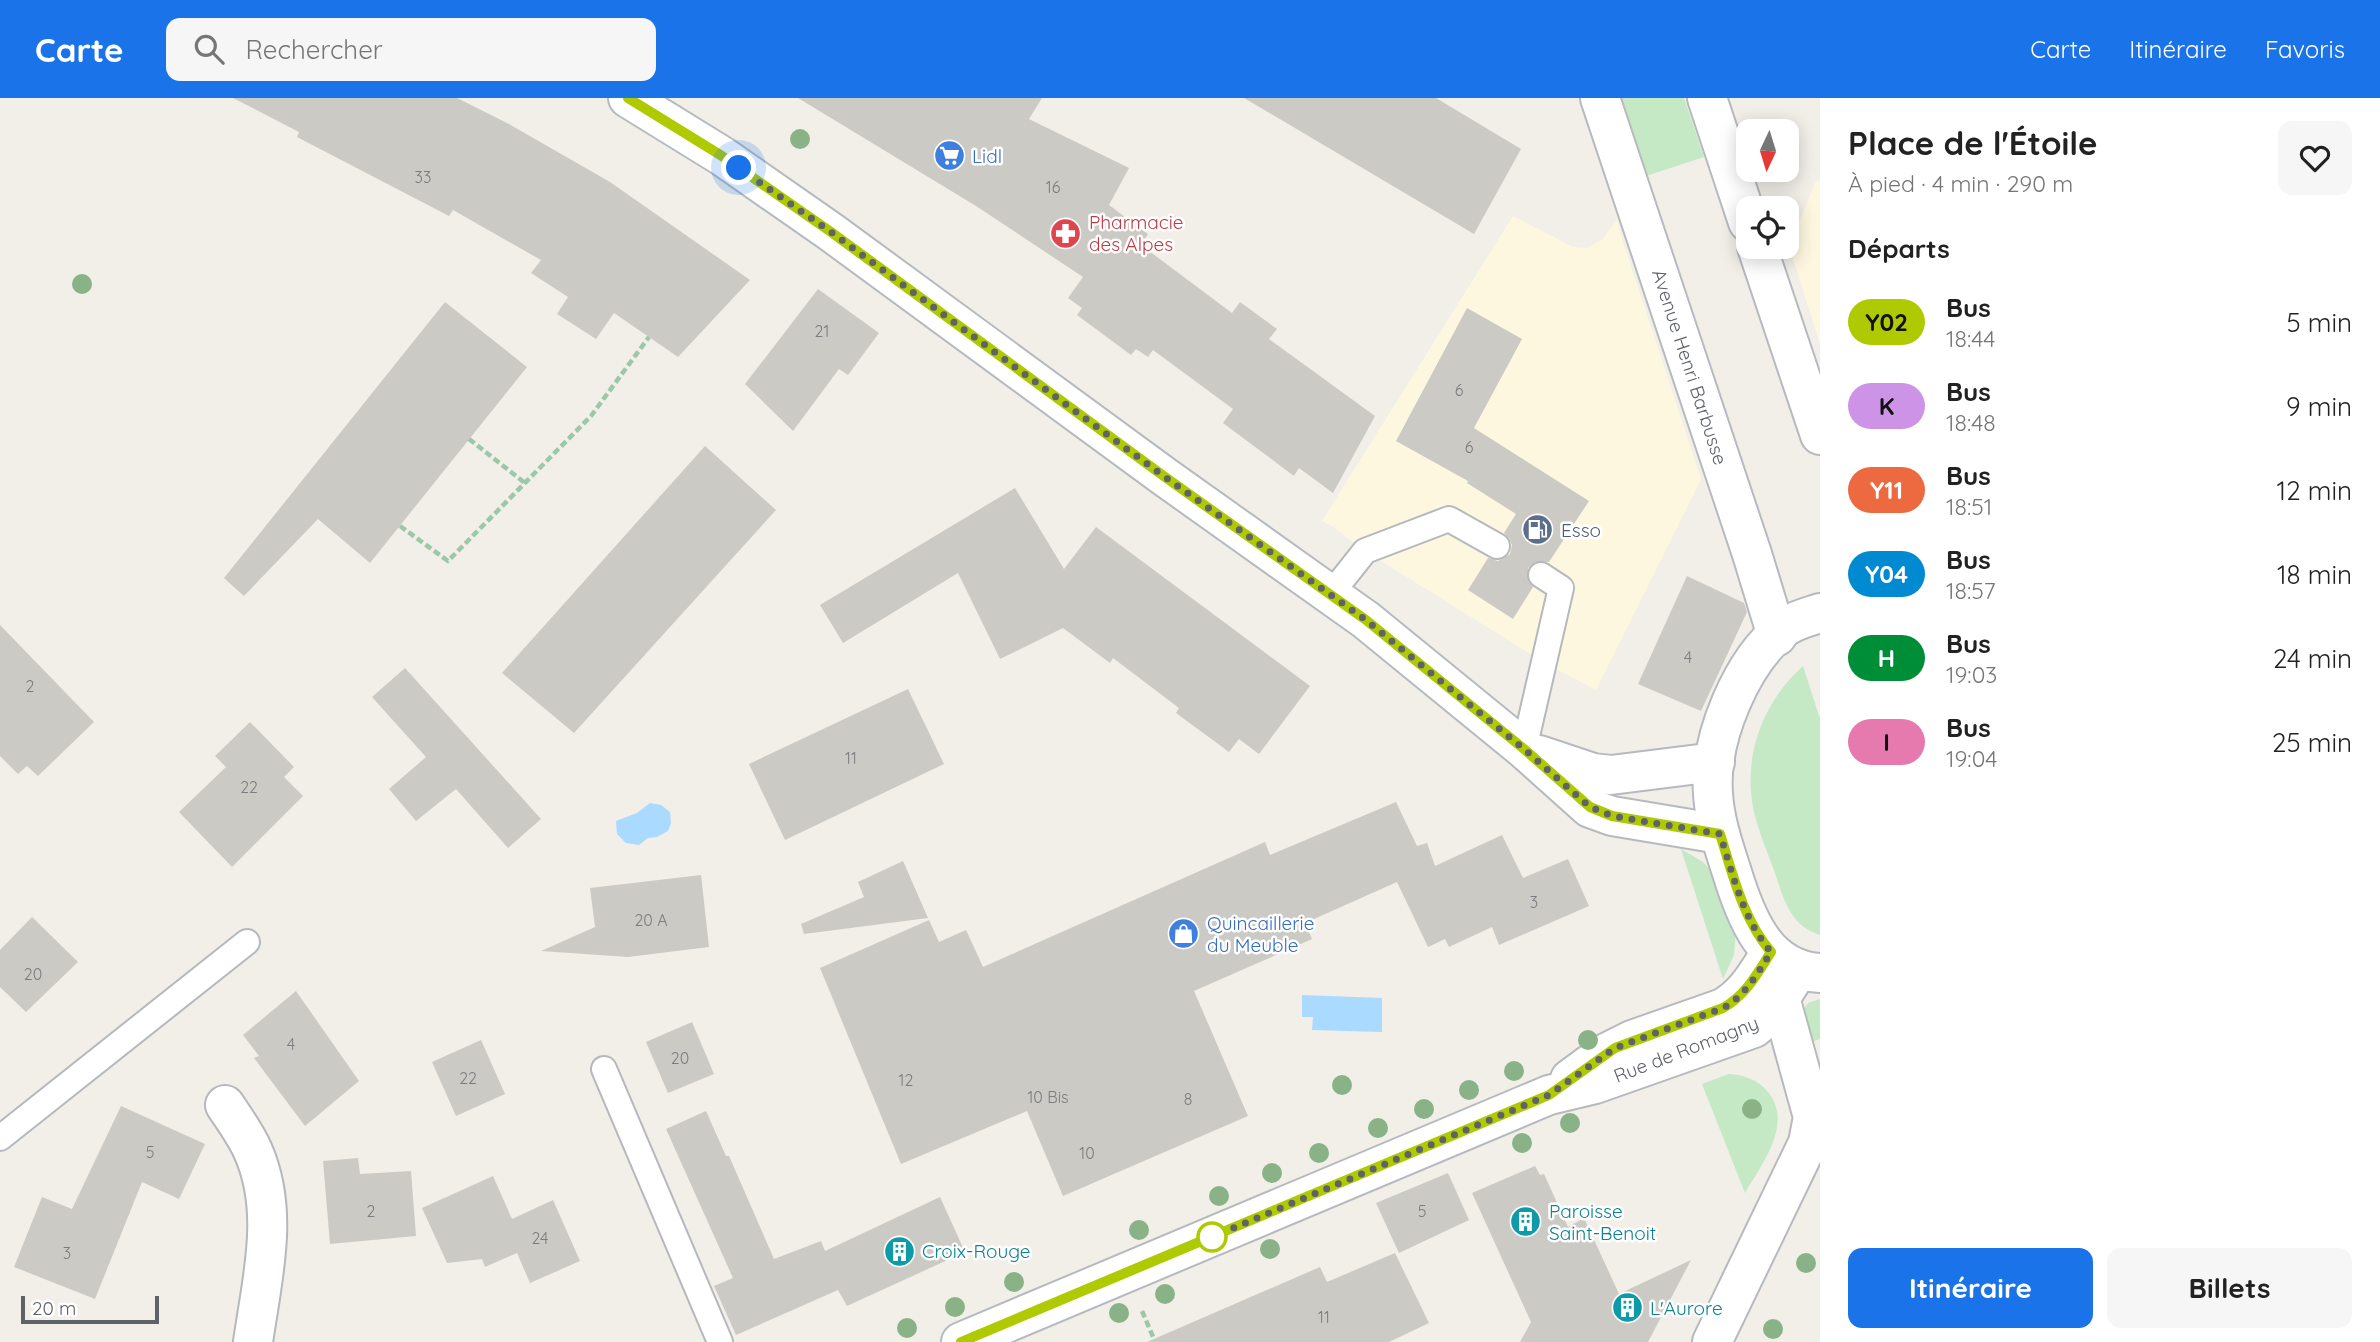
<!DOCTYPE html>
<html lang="fr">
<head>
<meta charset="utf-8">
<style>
  :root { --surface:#fff; --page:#f6f6f6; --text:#222; --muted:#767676; --accent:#1a73e8 }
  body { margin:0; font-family:Quicksand,sans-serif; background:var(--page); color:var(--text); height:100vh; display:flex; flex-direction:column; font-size:26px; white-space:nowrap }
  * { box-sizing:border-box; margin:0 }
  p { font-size:23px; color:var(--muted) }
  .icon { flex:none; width:38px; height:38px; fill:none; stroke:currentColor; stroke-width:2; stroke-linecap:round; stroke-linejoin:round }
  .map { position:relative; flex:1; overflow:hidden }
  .panel { display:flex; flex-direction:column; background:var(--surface); width:560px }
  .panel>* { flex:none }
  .badge { padding:0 14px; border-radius:23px; font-size:24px; line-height:46px }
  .needle { width:46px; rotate:184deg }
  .fabs { position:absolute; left:1736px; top:21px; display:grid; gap:14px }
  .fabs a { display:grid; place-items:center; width:63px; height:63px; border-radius:14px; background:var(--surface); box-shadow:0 4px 18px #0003; font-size:35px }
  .scale { position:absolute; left:21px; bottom:18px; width:138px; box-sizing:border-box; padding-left:7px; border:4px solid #5f6368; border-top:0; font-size:19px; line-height:24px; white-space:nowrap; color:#5f6368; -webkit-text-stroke:5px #fff; paint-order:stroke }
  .you { position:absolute; width:35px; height:35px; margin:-18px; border:5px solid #fff; border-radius:50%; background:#1a73e8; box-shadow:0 0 0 10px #1a73e833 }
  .map>.badge { position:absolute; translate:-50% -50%; box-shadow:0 0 0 4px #fff }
  h2 { padding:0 28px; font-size:26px; line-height:63px }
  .round { display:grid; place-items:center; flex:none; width:74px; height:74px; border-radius:14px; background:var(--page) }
  .overview { display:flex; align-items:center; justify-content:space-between; height:119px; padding:0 28px }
  h1 { font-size:33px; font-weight:800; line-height:52px }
  .cta { display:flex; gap:14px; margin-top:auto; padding:14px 28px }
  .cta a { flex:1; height:80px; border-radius:14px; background:var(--accent); color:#fff; font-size:28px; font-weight:800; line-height:80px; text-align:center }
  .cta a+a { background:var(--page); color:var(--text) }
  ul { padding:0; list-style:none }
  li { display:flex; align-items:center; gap:21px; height:84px; padding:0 28px }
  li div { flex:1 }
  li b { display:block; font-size:26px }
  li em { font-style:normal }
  li .badge { min-width:77px; font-weight:700; text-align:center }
  header { display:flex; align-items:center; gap:42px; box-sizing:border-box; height:98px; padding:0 35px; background:var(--accent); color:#fff }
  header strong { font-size:33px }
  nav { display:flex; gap:38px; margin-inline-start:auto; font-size:24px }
  .search { width:490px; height:63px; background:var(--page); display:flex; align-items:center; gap:18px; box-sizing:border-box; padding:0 24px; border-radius:14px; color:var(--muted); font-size:26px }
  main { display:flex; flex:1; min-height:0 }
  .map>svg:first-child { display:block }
  .commercial { fill:#fef7e0 }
  .green { fill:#c5e8c5 }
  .water { fill:#aadaff }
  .building { fill:#cccac5 }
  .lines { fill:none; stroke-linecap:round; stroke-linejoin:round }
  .lane-casing { stroke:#b5b8bc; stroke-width:28 }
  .street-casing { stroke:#b5b8bc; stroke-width:42 }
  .secondary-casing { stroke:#b6babf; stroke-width:42 }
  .path { stroke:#9cc7a9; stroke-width:4.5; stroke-dasharray:7 3.5; stroke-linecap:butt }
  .lane { stroke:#fff; stroke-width:24 }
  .street { stroke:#fff; stroke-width:38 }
  .secondary { stroke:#fff; stroke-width:38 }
  .tree { fill:#89b387 }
  .line-casing { stroke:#fff; stroke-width:16 }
  .line { stroke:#afca00; stroke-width:10 }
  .walk { stroke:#5f6368; stroke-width:7; stroke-dasharray:0 12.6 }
  .stop-dot { fill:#fff; stroke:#afca00; stroke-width:3.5 }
  .labels { text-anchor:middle; stroke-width:5; stroke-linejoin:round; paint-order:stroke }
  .number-label { font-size:16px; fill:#7a7d7f }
  .shop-label { font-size:19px; fill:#366cbe; stroke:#fff; text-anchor:start }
  .health-label { font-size:19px; fill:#be3a42; stroke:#fff; text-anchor:start }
  .street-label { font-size:19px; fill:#5f6368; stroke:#fff }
  .service-label { font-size:19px; fill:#4e5e75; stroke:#fff; text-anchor:start }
  .culture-label { font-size:19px; fill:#0d838f; stroke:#fff; text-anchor:start }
</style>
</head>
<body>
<header>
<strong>Carte</strong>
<div class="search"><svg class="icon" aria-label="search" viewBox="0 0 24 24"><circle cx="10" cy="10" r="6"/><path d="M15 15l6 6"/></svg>Rechercher</div>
<nav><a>Carte</a><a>Itinéraire</a><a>Favoris</a></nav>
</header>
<main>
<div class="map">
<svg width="1820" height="1244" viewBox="0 0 1820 1244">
  <rect width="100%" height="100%" fill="#f1efe8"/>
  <g class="commercial">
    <polygon points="1820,81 1820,246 1789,148 1815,85"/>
    <polygon points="1513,118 1573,149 1587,150 1602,142 1617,121 1623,144 1701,381 1596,592 1545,565 1365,453 1332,428 1322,423"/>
  </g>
  <g class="green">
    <polygon points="1616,0 1684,0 1704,59 1643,79"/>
    <path d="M1803 568 1820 621V837C1790 827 1784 802 1775 775 1768 755 1759 735 1754 714 1742 659 1762 605 1803 568Z"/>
    <polygon points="1681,751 1703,764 1721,783 1736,831 1734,857 1723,881"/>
    <polygon points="1820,901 1820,941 1808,945 1801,914 1808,905"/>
    <path d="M1729 976C1745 977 1758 982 1768 994 1794 1026 1761 1067 1745 1095L1702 986Z"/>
  </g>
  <g class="water">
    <polygon points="650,705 661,707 670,714 671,725 668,733 657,739 648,740 639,747 626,745 617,736 616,723 637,715"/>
    <polygon points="1302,897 1382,900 1382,934 1312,932 1313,919 1302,919"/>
  </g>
  <g class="building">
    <polygon points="233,0 457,0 507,25 610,84 750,182 678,259 614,215 596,241 557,216 568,199 531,175 541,162 453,112 449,118 297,39 299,34"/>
    <polygon points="798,0 1042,0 1029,21 1129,70 1109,107 1148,136 1141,147 1232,215 1240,204 1277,231 1269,241 1375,318 1333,395 1299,370 1294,378 1223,325 1233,311 1153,252 1148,259 1136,251 1131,257 1077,217 1082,210 1068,200 1083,179 976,108"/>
    <polygon points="1244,0 1436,0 1521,51 1474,136"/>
    <polygon points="818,191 879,235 848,277 839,271 793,333 745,286"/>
    <polygon points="445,204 527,269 370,465 318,421 244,498 224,480"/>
    <polygon points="1467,210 1522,241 1474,330 1589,403 1549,464 1535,464 1528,470 1528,483 1533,489 1513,521 1468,492 1488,460 1498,463 1510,456 1512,447 1509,440 1504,435 1516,416 1467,385 1468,383 1396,343"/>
    <polygon points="705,348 776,412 574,635 502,575"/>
    <polygon points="1015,390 1064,471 1096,429 1310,588 1259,656 1239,641 1229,654 1176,615 1179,610 1113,560 1110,565 1063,530 1000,561 958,475 843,545 820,507"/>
    <polygon points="1687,478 1744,505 1747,514 1701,613 1638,586"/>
    <polygon points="0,527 94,624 38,678 27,668 18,676 0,658"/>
    <polygon points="405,570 541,721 508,750 456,691 416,723 389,691 426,659 372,599"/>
    <polygon points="908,591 944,666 785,742 749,666"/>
    <polygon points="250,624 294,669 284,679 303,698 232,769 179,714 226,669 215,658"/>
    <polygon points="1396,704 1417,748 1427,745 1435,768 1502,737 1523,780 1568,761 1589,808 1499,847 1492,829 1449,849 1445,841 1428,849 1397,784 1305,825 1312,841 1194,893 1248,1018 1063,1098 1027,1013 901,1066 820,870 929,822 939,844 966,832 983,869 1265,744 1270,757"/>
    <polygon points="903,763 928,820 804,836 801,826 864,799 858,784"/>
    <polygon points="701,777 709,849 628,859 541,853 595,829 590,790"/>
    <polygon points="32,819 78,864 26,914 0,889 0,852"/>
    <polygon points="296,893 359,983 305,1028 254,960 259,958 243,937"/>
    <polygon points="692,924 714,976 668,995 646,944"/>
    <polygon points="481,942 505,996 456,1018 432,964"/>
    <polygon points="121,1008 205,1046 179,1101 142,1084 95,1201 14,1169 42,1099 72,1111"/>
    <polygon points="706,1013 726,1058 729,1058 774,1161 821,1143 825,1153 940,1099 965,1154 847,1208 838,1192 736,1237 714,1188 733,1180 666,1031"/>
    <polygon points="358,1060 360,1076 411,1073 416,1138 330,1146 323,1063"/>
    <polygon points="1535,1068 1540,1077 1544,1076 1568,1129 1584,1120 1619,1196 1691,1162 1648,1244 1520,1244 1531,1224 1472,1095"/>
    <polygon points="1448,1075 1469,1122 1399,1155 1376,1105"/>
    <polygon points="493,1078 512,1121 553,1102 580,1163 530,1185 517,1155 485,1169 482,1161 447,1165 422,1110"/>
    <polygon points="1395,1155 1429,1225 1389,1244 1147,1244 1320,1169 1327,1184"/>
  </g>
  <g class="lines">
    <defs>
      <g id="lane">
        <polyline points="1330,497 1365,453 1449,421 1497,448"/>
        <polyline points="1524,651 1561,490 1541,477"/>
        <polyline points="604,971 720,1244"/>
        <polyline points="0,1040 247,844"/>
      </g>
      <path id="street" d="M225 1007C235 1022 246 1037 253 1053 280 1114 262 1181 253 1244"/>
      <g id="secondary">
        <polyline points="628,0 722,58 831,134 1165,379 1366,522 1524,651 1590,710 1612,718 1720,736"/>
        <polyline points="1600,0 1752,456 1777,538"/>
        <polyline points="1707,0 1748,124"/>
        <polyline points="1757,149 1820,337"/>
        <path d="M1820 515C1808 519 1795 522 1785 529 1741 563 1709 641 1713 696 1715 727 1726 755 1735 784 1749 827 1769 872 1820 875"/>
        <polyline points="1539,657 1593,675 1611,677 1715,664"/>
        <path d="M1570 981 1604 956 1632 942 1723 910C1746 897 1757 876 1771 854"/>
        <polyline points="961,1244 1549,997 1595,986 1754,930 1770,916 1799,871"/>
        <polyline points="1712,1244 1808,1045 1813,1019 1776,885"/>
      </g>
    </defs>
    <use href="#lane" class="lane-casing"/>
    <use href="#street" class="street-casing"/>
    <use href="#secondary" class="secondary-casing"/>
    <g class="path">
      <polyline points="469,341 525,385"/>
      <polyline points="400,428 448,463 591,318 649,239"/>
      <polyline points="1142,1213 1154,1241"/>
    </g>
    <use href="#lane" class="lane"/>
    <use href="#street" class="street"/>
    <use href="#secondary" class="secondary"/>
  </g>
  <g class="tree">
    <circle cx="800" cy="41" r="10"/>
    <circle cx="82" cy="186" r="10"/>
    <circle cx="1588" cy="942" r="10"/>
    <circle cx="1514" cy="973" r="10"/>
    <circle cx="1342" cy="987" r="10"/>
    <circle cx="1469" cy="992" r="10"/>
    <circle cx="1424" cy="1011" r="10"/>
    <circle cx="1752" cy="1011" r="10"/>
    <circle cx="1570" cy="1025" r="10"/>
    <circle cx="1378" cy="1030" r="10"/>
    <circle cx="1522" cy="1045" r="10"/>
    <circle cx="1319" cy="1055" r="10"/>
    <circle cx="1272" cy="1075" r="10"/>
    <circle cx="1219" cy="1098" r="10"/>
    <circle cx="1139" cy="1132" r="10"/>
    <circle cx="1270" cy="1151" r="10"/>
    <circle cx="1806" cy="1165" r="10"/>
    <circle cx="1014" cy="1184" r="10"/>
    <circle cx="1165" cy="1196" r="10"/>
    <circle cx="955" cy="1209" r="10"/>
    <circle cx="1119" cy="1215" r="10"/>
    <circle cx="907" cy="1230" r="10"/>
    <circle cx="1773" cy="1231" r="10"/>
  </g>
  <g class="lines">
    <defs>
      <path id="line" d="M628 0 722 58 831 134 1165 379 1366 522 1524 651 1590 709 1612 718 1720 736C1733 777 1743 821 1771 854 1757 876 1746 897 1723 910L1615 950 1549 997 961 1244"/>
    </defs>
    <use href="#line" class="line-casing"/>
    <use href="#line" class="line"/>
    <path class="walk" d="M739 70 831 134 1165 379 1366 522 1524 651 1590 709 1612 718 1720 736C1733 777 1743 821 1771 854 1757 876 1746 897 1723 910L1615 950 1549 997 1212 1139"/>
  </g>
  <defs>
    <symbol id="supermarket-disc" viewBox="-11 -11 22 22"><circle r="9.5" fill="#3f7fe0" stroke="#fff"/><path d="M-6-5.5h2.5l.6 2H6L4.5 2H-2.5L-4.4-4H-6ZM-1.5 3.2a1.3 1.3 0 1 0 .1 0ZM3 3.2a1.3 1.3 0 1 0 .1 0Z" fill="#fff"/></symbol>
    <symbol id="pharmacy-disc" viewBox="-11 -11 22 22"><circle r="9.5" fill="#e0444e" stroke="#fff"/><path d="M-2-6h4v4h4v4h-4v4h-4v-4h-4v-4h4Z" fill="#fff"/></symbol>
    <symbol id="fuel-disc" viewBox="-11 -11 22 22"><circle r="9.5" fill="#5c6f8a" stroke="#fff"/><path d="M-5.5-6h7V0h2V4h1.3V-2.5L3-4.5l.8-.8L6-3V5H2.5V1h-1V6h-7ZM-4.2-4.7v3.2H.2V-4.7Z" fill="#fff"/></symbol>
    <symbol id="shop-disc" viewBox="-11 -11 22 22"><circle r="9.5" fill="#3f7fe0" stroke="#fff"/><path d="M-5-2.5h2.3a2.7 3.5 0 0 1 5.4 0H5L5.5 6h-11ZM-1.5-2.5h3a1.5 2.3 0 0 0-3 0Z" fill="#fff"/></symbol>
    <symbol id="building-disc" viewBox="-11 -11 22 22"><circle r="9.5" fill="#0f9aa8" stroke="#fff"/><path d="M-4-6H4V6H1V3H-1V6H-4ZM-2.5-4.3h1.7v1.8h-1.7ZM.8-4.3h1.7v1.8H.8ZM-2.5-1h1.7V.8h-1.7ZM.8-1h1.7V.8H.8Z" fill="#fff"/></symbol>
  </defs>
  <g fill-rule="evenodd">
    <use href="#supermarket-disc" x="932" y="40" width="35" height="35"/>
    <use href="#pharmacy-disc" x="1048" y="118" width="35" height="35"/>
    <use href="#fuel-disc" x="1520" y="414" width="35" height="35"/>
    <use href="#shop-disc" x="1166" y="818" width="35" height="35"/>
    <use href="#building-disc" x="1508" y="1106" width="35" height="35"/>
    <use href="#building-disc" x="882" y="1136" width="35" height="35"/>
    <use href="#building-disc" x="1610" y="1192" width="35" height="35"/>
  </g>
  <circle class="stop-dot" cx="1212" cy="1139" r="14"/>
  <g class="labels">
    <g class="number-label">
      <text x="423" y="85">33</text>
      <text x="1053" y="95">16</text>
      <text x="822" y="239">21</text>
      <text x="1459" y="298">6</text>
      <text x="1469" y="355">6</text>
      <text x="1688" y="565">4</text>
      <text x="30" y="594">2</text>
      <text x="851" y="666">11</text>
      <text x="249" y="695">22</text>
      <text x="1534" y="810">3</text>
      <text x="651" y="828">20 A</text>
      <text x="33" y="882">20</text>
      <text x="291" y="952">4</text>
      <text x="680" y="966">20</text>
      <text x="468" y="986">22</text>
      <text x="906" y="988">12</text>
      <text x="1048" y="1005">10 Bis</text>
      <text x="1188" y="1007">8</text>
      <text x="150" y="1060">5</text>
      <text x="1087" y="1061">10</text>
      <text x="371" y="1119">2</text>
      <text x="1422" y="1119">5</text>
      <text x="540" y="1146">24</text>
      <text x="67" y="1161">3</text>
      <text x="1324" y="1225">11</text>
    </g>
    <g class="shop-label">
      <text x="972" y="65">Lidl</text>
      <text x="1207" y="832">Quincaillerie<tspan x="1207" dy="22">du Meuble</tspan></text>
    </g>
    <g class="health-label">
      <text x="1089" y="131">Pharmacie<tspan x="1089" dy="22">des Alpes</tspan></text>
    </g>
    <g class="street-label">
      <text transform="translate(1690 269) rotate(72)" y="7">Avenue Henri Barbusse</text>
      <text transform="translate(1686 951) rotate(-21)" y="7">Rue de Romagny</text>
    </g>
    <g class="service-label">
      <text x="1561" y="439">Esso</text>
    </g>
    <g class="culture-label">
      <text x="1549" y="1120">Paroisse<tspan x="1549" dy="22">Saint-Benoit</tspan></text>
      <text x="922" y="1160">Croix-Rouge</text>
      <text x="1650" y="1217">L'Aurore</text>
    </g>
  </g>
</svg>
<div class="fabs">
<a><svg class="needle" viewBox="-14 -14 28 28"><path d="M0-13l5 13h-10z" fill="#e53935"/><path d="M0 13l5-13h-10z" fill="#767676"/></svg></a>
<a><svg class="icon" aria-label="locate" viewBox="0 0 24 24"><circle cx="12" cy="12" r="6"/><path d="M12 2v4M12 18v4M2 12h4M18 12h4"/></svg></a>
</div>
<div class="scale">20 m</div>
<div class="you" style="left:739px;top:70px"></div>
</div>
<section class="panel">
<div class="overview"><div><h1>Place de l'Étoile</h1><p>À pied · 4 min · 290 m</p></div><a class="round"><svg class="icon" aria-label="heart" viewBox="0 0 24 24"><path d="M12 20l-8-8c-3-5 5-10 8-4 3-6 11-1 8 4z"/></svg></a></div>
<h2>Départs</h2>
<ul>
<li><span class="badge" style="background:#afca00;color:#111">Y02</span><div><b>Bus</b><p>18:44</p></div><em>5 min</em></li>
<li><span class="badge" style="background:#cc93e6;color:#111">K</span><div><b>Bus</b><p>18:48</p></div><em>9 min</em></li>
<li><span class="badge" style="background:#ed6a41;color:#fff">Y11</span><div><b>Bus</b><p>18:51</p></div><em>12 min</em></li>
<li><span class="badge" style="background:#008ad2;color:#fff">Y04</span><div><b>Bus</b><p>18:57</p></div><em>18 min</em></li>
<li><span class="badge" style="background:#008d38;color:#fff">H</span><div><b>Bus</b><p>19:03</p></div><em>24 min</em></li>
<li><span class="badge" style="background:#e679ad;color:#111">I</span><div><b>Bus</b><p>19:04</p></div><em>25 min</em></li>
</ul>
<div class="cta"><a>Itinéraire</a><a>Billets</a></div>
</section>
</main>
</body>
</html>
